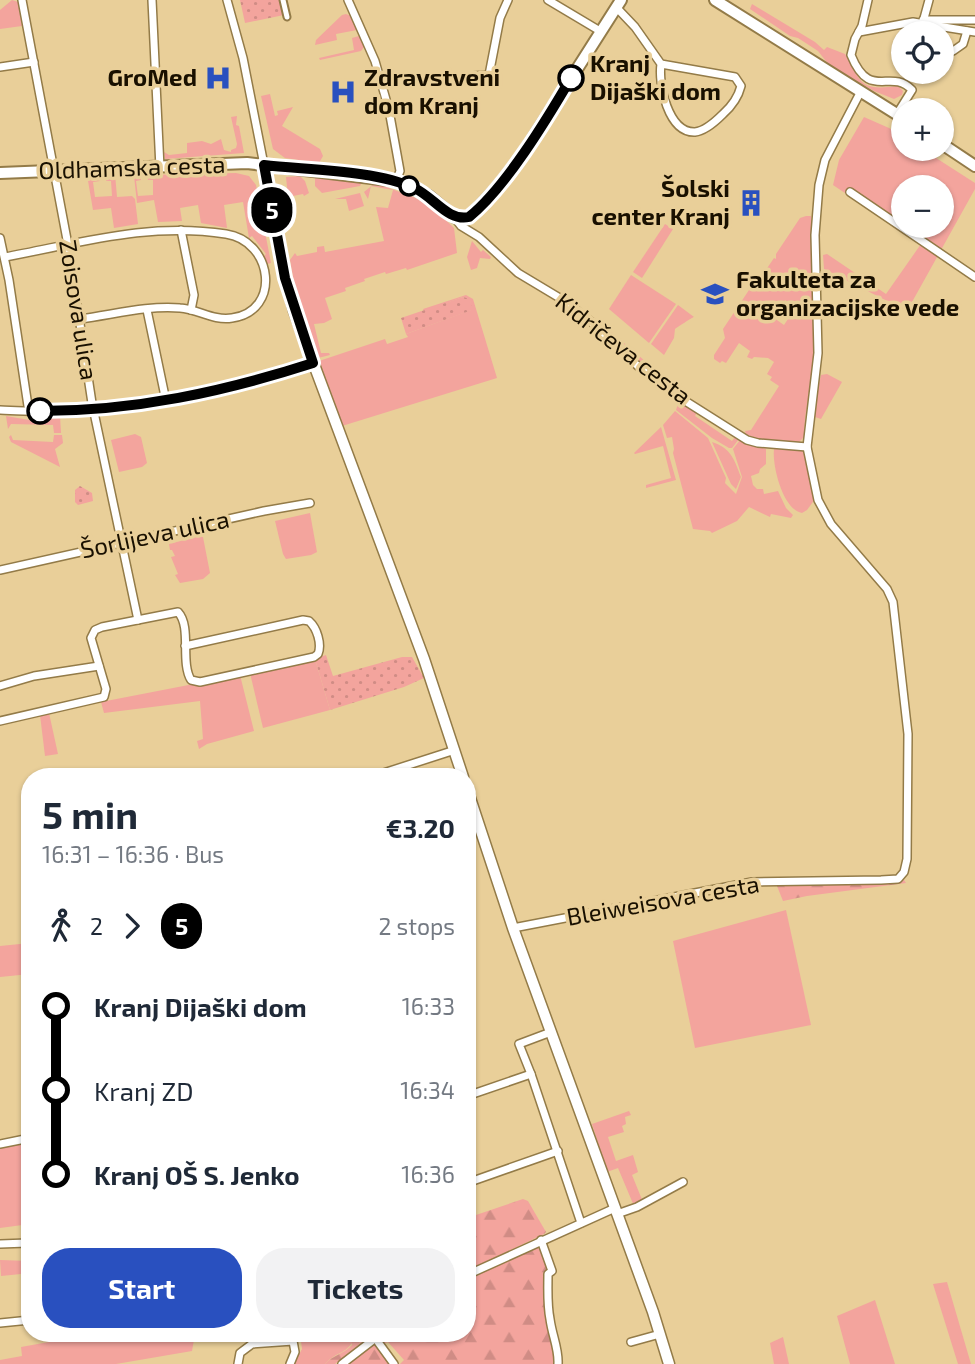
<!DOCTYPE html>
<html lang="en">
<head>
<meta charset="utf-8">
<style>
  :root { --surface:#fff; --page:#f2f2f3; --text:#1f2937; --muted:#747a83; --accent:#2950bf }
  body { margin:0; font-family:"Exo 2",sans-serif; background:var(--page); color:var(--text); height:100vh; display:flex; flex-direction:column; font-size:26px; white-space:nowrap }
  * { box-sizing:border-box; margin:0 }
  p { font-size:23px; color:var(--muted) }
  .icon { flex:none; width:38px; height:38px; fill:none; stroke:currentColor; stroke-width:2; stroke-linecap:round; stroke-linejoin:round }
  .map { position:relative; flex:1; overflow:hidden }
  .drawer { position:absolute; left:21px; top:768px; width:455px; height:574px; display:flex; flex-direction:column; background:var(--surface); border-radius:28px; box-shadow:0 2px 5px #0004 }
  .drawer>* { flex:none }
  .badge { padding:0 14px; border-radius:23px; font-size:24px; line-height:46px }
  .fabs { position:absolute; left:891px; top:21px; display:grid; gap:14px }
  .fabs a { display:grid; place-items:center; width:63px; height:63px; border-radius:50%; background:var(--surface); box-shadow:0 2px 5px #0004; font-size:35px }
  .map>.badge { position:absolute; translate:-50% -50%; box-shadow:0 0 0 4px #fff }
  .legs { display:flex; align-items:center; gap:10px; height:77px; padding:0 21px; font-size:23px }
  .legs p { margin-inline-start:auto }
  .headline { display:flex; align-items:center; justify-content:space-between; height:119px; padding:0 21px }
  h1 { font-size:38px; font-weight:700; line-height:52px }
  .primary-button { display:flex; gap:14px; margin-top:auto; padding:14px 21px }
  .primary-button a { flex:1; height:80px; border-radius:28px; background:var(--accent); color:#fff; font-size:28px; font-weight:700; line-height:80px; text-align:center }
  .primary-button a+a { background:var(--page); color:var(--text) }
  ul { padding:0 21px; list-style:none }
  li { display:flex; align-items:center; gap:24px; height:84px; font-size:26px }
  li i { display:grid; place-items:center; width:10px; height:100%; margin:0 9px; background:currentColor }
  li i::after { content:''; width:18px; height:18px; margin:-9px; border:5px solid; border-radius:50%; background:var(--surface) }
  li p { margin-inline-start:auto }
  li:first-child i { background:linear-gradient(#0000 50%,currentColor 0) }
  li:last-child i { background:linear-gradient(currentColor 50%,#0000 0) }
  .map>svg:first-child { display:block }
  .grass { fill:#f3a49d; fill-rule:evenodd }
  .forest { fill:url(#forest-firs) }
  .park { fill:url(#park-dots) }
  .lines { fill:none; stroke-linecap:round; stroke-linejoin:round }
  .pedestrian-casing { stroke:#937b48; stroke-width:9 }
  .minor-casing { stroke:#937b48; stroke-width:10 }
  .secondary-casing { stroke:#937b48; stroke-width:13 }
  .primary-casing { stroke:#937b48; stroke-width:14 }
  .pedestrian { stroke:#fff; stroke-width:5 }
  .minor { stroke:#fff; stroke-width:7 }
  .secondary { stroke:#fff; stroke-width:10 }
  .primary { stroke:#fff; stroke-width:10 }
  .line-1-casing { stroke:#fff; stroke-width:16 }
  .line-1 { stroke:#000; stroke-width:10 }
  .stop-1-dot { fill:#fff; stroke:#000; stroke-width:3.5 }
  .labels { text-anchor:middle; stroke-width:7; stroke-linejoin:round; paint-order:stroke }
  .stop-label { font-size:24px; font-weight:bold; fill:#191000; stroke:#e9cf99; text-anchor:start }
  .poi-label { font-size:24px; font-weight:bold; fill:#191000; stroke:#e9cf99; text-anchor:end }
  .street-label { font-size:24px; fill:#191000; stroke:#e9cf99 }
</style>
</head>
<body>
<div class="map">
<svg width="975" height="1364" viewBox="0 0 975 1364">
  <defs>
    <pattern id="forest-firs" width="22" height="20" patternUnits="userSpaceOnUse" patternTransform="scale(1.75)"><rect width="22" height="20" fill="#f3a49d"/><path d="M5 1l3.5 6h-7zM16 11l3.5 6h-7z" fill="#d08c85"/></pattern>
    <pattern id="park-dots" width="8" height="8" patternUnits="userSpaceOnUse" patternTransform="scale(1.75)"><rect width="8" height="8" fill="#f3a49d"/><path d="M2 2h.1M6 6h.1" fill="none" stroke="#d08c85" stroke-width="1.8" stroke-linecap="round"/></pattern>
  </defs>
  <rect width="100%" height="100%" fill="#e9cf99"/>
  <g class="grass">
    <polygon points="12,0 18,2 22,26 0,29 0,10"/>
    <path d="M752 4 815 42 824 50 827 47 845 54C862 83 859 91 898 86L903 91 902 95 894 99 874 91 829 65 818 51 798 38 790 36 750 9Z"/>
    <polygon points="346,14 351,16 357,30 336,34 337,40 315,45 316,40 342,15"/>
    <polygon points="359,36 364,47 361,51 320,60 319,58 354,50 352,38"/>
    <polygon points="270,94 275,116 278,115 277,111 293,107 282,126 320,149 323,156 319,163 285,158 273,149 261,96"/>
    <polygon points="237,116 236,125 239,126 244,153 165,159 164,152 169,155 187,153 187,143 202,141 211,144 221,139 224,150 231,152 231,150 236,148 237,144 231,117"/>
    <path d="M864 117 889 128 903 137V149H922L975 183V189L907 311 824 269 823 255 827 254 886 294 921 244 833 185 839 160ZM903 187H942V226H903Z"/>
    <polygon points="236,173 249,176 256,185 271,263 267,264 263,257 266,254 252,236 249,238 243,202 224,205 227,228 201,223 198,205 180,208 182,221 158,222 154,200 137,203 134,176 141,177 141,180 136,181 138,196 153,195 153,180 148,180 147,175"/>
    <polygon points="107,174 115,174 117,197 132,196 135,199 138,224 114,228 111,208 93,210 87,175 101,175 100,181 93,182 95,197 112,196 111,181 106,181"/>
    <polygon points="300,176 305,181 309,193 304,196 303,194 288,197 286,177"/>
    <polygon points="315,177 360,181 361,184 360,186 322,193 315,186"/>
    <polygon points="375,183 427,202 454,228 457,253 407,270 406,268 386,274 385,272 364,279 365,281 345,288 346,291 325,298 332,319 324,323 314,324 321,353 329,353 330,355 318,358 298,306 290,260 295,253 297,256 317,252 317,247 324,246 325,252 384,241 376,207 388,208 393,190 371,186 368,199 364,192"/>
    <polygon points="360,193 364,206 349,211 346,199 335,199"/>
    <path d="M806 216H811L814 358 805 418 804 437 799 442C781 441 762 442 746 434L745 431 751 430 779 386 770 380 772 377 767 374 774 362 768 358 754 357 752 359 747 357 750 351 739 343 726 363 722 361 720 363 714 359V355L725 338 723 329 751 287 755 286 774 258 776 259V254L800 218ZM785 300 796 307 784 325 774 318Z"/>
    <polygon points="665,224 673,229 642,278 633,272"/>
    <polygon points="472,241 481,252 483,250 491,257 490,259 480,258 477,268 471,270 467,257"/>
    <polygon points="631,275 676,304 649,343 609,309"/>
    <polygon points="466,295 473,299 497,378 342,426 319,361 385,339 387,344 408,337 406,334 471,310 470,300 463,297 424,311 423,309"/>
    <path d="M678 305 694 317C693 317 676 328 675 329L674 338 664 355 651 344Z"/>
    <polygon points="600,322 676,388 679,385 681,386 680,389 676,389 639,362 600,325"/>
    <polygon points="827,374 842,382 821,419 812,416 821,375"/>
    <polygon points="684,403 697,412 695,416 732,441 735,437 739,439 732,448 729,448 712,438 676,410 678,404"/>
    <polygon points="675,411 708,438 726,478 725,483 736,494 742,477 733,449 740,440 766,449 766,464 760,469 759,473 751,476 753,485 757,489 763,489 764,494 778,491 786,508 793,515 791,518 771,514 770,517 749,507 737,521 712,533 710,531 693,529 673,453 674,449 672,437 667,438 663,425"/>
    <polygon points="6,416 35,421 60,416 61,433 54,433 53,425 11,424 8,429"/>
    <polygon points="661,427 676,480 646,488 646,485 671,478 663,446 635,454 634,453"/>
    <polygon points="135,434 141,437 147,463 142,467 119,472 111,440"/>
    <polygon points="11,435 13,440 53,442 54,435 62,435 63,443 55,449 60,467 11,442 9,437"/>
    <path d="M712 442C731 448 734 459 741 477L736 489 731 484Z"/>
    <path d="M774 449 801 450 805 454 815 499 807 510 802 513C783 510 772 466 774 449Z"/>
    <polygon points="310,513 317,552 311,555 286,559 283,554 275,521"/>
    <polygon points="200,536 203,537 210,573 203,579 180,583 175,575 178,574 171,557 175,556 172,550 170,550 169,544"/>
    <polygon points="315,659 330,710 263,728 250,673"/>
    <polygon points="240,675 254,731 207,744 199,749 197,741 203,739 200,701 104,713 101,702"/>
    <polygon points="49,713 58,754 45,756 40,715"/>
    <polygon points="786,910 811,1025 695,1048 673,941"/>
    <polygon points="30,943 30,974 0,977 0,946"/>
    <polygon points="629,1111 631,1115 625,1117 626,1124 622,1126 624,1132 608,1137 616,1161 633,1155 638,1172 632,1175 643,1202 634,1206 618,1168 607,1172 592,1124"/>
    <polygon points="30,1139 30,1224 0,1228 0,1145"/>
    <polygon points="0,1260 30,1261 30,1292 25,1292 21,1274 1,1276"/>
    <polygon points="947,1282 971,1364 958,1364 933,1284"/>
    <polygon points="875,1300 895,1364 850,1364 837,1316"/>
    <polygon points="80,1334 195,1334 192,1351 116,1364 0,1364 0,1360 22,1356 21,1347 49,1342 50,1338"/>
    <path d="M300 1334H374L360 1344 357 1335C345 1357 339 1349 325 1364H294L302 1349Z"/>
    <polygon points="783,1337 789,1364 774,1364 770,1343"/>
  </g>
  <g class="forest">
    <polygon points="904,880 906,883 807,896 783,901 777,886 888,883"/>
    <polygon points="523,1199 528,1201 546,1232 544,1234 467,1271 467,1218"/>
    <path d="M538 1247C552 1267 554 1337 557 1364H400L404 1360 388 1342 383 1344 380 1338 384 1334H467V1278Z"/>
    <path d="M357 1335 360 1344 335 1364H325C333 1355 344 1354 352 1345L351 1338Z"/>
    <polygon points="370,1345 375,1345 391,1364 345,1364"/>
  </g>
  <g class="park">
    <polygon points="240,0 281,0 284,15 245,23"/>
    <polygon points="463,297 470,299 472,310 406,334 401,318"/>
    <polygon points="80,486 92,493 93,501 78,505 75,502 75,490"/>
    <polygon points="326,655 333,676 402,657 412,657 424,678 404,687 330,710 315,659"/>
  </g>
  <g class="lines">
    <defs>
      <polyline id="pedestrian" points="283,0 287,17"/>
      <g id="minor">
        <polyline points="22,0 68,245 92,403 138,620"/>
        <polyline points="152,0 160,168"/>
        <polyline points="227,0 243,58 264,165"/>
        <polyline points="348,0 375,61 389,110 400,171 396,181"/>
        <polyline points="548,0 600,31"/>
        <path d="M868 0 862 26 855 39 851 55C870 102 890 67 912 90L897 114"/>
        <path d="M616 7 635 27 661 64 735 77 741 86C738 98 732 106 723 114 716 121 705 131 695 132 668 133 658 84 661 64"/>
        <polyline points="923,20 975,20"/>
        <polyline points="923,22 929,0"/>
        <polyline points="859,32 913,22 975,32"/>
        <polyline points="953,51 963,44 967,31"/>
        <polyline points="0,67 34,62"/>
        <polyline points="473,76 489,75 500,18 508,0"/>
        <polyline points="850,192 975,277"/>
        <polyline points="454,217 461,226 479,237 518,273 563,300 589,320 641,369 679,397 747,440 758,443 807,447"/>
        <polyline points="181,230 194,295 191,310"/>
        <polyline points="0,238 9,280 28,406"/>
        <path d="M5 257C81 243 148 222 226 234 273 241 282 311 232 318 213 321 198 309 180 308 148 305 112 315 80 319"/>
        <polyline points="147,310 166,401"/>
        <path d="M0 410C32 411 65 414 97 411 170 404 243 386 313 363"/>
        <polyline points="0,570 264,511 310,503"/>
        <polyline points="0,686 34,676 99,666"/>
        <path d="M0 721 104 697 106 689 91 638 95 630 102 627 178 612C192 627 180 662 191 680L200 682 314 657 318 654C322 644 317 628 309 621L303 620 185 646"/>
        <polyline points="371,777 455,750"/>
        <polyline points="513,928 752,882 881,880 898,879 904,872 907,859 908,734 893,602 887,589 831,524 818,500 807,447 818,353 815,235 819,185 825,160 861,91"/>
        <polyline points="531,1074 519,1044 551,1032"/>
        <polyline points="467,1096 531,1074 581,1223"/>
        <polyline points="0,1144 30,1138"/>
        <polyline points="467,1183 558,1151"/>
        <polyline points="617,1214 637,1207 683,1182"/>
        <path d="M541 1240 552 1271 548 1274C548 1289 547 1304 550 1319 552 1335 559 1349 558 1364"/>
        <polyline points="0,1244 27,1243"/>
        <polyline points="467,1275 615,1208"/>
        <polyline points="0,1323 30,1320"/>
        <polyline points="380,1334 378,1342 394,1364"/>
        <polyline points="631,1342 660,1334"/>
        <polyline points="238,1364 240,1353 252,1344 293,1341 295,1352 290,1364"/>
        <polyline points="342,1364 377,1337"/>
      </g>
      <g id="secondary">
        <polyline points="264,165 279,251 294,311 424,659 463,777"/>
        <polyline points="467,789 513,928 653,1312 669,1364"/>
      </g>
      <g id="primary">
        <polyline points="715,0 903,118"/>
        <polyline points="942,144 975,166"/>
        <polyline points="0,173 247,163 396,181 429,196 454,217 469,217 496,189 521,157 621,0"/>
      </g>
    </defs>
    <use href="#pedestrian" class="pedestrian-casing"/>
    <use href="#minor" class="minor-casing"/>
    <use href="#secondary" class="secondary-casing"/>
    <use href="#primary" class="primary-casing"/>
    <use href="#pedestrian" class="pedestrian"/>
    <use href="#minor" class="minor"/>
    <use href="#secondary" class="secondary"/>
    <use href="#primary" class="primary"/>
  </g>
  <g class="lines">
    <defs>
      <path id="line-1" d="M40 411C135 411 223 392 313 363L285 278 264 165C307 170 376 170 414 188 433 196 448 222 469 217 506 187 547 119 571 78"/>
    </defs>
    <use href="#line-1" class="line-1-casing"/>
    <use href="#line-1" class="line-1"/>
  </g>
  <defs>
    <symbol id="hospital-bare" viewBox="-9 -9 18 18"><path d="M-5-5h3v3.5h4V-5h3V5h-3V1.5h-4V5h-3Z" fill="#2950bf" stroke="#e9cf99" stroke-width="2.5" paint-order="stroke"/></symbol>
    <symbol id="building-bare" viewBox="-9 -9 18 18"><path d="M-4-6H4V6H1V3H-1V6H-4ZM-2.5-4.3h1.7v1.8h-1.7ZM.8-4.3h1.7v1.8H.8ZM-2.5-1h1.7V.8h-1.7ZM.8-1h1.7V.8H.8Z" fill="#2950bf" stroke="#e9cf99" stroke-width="2.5" paint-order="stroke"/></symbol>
    <symbol id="university-bare" viewBox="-9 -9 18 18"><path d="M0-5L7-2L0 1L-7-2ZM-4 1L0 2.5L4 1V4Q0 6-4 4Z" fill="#2950bf" stroke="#e9cf99" stroke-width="2.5" paint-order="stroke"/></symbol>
  </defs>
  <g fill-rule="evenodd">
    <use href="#hospital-bare" x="199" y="59" width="38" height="38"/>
    <use href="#hospital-bare" x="324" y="73" width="38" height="38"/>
    <use href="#building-bare" x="732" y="184" width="38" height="38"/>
    <use href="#university-bare" x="696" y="275" width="38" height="38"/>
  </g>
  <g class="stop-1-dot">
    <circle cx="571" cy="78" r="12"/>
    <circle cx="409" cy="186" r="9"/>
    <circle cx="40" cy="411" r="12"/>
  </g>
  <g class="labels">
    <g class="stop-label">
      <text x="590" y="72">Kranj<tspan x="590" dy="28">Dijaški dom</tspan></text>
    </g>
    <g class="poi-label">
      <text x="197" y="86">GroMed</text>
      <text x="364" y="86" text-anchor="start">Zdravstveni<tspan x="364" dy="28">dom Kranj</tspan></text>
      <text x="730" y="197">Šolski<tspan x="730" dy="28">center Kranj</tspan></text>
      <text x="736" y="288" text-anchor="start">Fakulteta za<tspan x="736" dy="28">organizacijske vede</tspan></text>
    </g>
    <g class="street-label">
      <text transform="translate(132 168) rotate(-2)" y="8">Oldhamska cesta</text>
      <text transform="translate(78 310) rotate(81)" y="8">Zoisova ulica</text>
      <text transform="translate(623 349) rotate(38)" y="8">Kidričeva cesta</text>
      <text transform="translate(155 535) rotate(-12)" y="8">Šorlijeva ulica</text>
      <text transform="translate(663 901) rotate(-10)" y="8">Bleiweisova cesta</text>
    </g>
  </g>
</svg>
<div class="fabs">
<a><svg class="icon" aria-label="locate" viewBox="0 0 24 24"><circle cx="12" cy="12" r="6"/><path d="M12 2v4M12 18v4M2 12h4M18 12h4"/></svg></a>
<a>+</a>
<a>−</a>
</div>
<b class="badge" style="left:272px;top:210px;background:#000;color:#fff">5</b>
<section class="drawer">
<div class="headline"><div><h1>5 min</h1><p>16:31 – 16:36 · Bus</p></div><b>€3.20</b></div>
<div class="legs"><svg class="icon" aria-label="walk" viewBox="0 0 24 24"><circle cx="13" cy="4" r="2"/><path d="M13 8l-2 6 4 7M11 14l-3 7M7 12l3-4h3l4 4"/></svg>2<svg class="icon" aria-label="forward" viewBox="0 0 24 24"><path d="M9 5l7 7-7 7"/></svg><b class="badge" style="background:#000;color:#fff">5</b><p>2 stops</p></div>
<ul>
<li><i style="color:#000"></i><b>Kranj Dijaški dom</b><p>16:33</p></li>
<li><i style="color:#000"></i><span>Kranj ZD</span><p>16:34</p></li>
<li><i style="color:#000"></i><b>Kranj OŠ S. Jenko</b><p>16:36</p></li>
</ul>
<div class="primary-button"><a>Start</a><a>Tickets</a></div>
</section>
</div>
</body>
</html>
